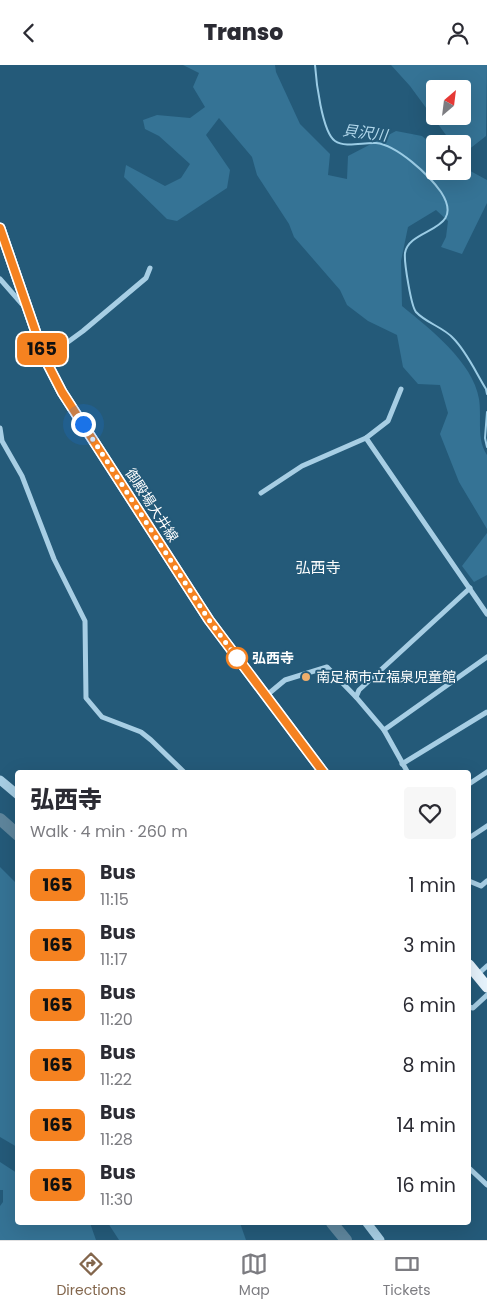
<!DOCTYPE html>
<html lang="en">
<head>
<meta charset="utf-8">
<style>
  :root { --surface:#fff; --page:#f7f7f7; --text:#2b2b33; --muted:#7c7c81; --line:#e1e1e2; --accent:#83664c }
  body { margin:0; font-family:Poppins,"Noto Sans JP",sans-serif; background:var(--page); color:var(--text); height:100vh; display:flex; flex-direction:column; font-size:19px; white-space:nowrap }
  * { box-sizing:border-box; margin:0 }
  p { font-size:16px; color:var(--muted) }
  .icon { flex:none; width:28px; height:28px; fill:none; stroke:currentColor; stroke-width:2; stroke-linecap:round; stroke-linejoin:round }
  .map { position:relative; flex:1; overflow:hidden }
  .drawer { position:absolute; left:15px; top:705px; width:456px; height:455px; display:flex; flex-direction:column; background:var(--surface); border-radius:5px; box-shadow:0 5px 20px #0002 }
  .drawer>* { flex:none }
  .badge { padding:0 10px; border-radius:8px; font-size:18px; line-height:32px }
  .needle { width:32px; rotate:28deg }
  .fabs { position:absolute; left:426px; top:15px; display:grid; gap:10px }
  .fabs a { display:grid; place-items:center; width:45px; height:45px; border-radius:5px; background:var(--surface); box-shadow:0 5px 20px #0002; font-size:25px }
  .you { position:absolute; width:25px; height:25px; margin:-12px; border:4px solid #fff; border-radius:50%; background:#1a73e8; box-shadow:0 0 0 8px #1a73e833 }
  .map>.badge { position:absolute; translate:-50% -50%; box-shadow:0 0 0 2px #fff }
  .round { display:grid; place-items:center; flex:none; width:52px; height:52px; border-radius:5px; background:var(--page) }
  .overview { display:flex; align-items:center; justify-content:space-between; height:85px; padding:0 15px }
  h1 { font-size:24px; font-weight:800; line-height:38px }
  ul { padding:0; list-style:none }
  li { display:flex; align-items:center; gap:15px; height:60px; padding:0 15px }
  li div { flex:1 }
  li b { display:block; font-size:19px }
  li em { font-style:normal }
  li .badge { min-width:55px; font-weight:700; text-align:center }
  header { display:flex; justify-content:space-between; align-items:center; height:65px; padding:0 15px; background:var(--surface); font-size:22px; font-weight:800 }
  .tabs { display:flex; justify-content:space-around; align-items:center; height:70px; border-top:1px solid var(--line); background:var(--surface); font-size:14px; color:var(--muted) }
  .tabs a { display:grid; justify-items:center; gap:2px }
  .tabs .active { color:var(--accent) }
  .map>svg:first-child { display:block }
  .green { fill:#357395; fill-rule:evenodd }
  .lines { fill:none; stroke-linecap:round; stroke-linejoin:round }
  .stream { stroke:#9bcce5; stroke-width:2 }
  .river { stroke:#5e859c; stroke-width:12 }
  .minor { stroke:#a7cee4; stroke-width:5 }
  .tertiary { stroke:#a7cee4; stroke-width:9 }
  .primary { stroke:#e6f3fc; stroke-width:11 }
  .line-casing { stroke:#fff; stroke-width:11 }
  .line { stroke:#f58220; stroke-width:8 }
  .walk { stroke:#fff; stroke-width:5; stroke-dasharray:0 9 }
  .stop-dot { fill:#fff; stroke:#f58220; stroke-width:2.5 }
  .poi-dot { fill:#eeae6b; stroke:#245a79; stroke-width:2 }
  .labels { text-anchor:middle; stroke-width:4; stroke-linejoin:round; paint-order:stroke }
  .street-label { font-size:14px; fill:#fff; stroke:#245a79 }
  .stop-label { font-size:14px; font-weight:bold; fill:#fff; stroke:#245a79; text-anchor:start }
  .poi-label { font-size:14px; fill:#fff; stroke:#245a79; text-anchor:start }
  .water-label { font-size:15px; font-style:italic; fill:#b2d8ec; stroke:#245a79 }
  .neighbourhood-label { font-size:15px; fill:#fff; stroke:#245a79 }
</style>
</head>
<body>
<header><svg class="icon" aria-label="back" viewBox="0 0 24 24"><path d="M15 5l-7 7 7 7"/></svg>Transo<svg class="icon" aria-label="person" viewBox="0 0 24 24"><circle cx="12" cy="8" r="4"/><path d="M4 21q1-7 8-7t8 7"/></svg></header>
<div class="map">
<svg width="487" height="1175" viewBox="0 0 487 1175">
  <rect width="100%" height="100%" fill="#245a79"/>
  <g class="green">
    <path d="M183 0H275L276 7 300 59 330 89 328 110 347 114 348 91 396 66 422 71 435 82V106H462L463 102 487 115V138L462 189 441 182 446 172 448 156 436 145 408 162 401 196 402 241C430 264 473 297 479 334 482 353 476 374 487 390V464L459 417 440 369 448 348 440 320 418 319 403 302 397 270 368 256 347 240 340 225 294 172 289 159 257 110 252 92 219 53 206 70 230 105 227 123 177 156 167 154 124 112 126 100 165 121 181 113 190 99 159 71 145 64 143 55 157 50 190 53 205 42 193 22 199 8Z"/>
    <path d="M391 0H487L486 71 463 89 462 79H442L446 70 410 21ZM435 24H462V51H435Z"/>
    <polygon points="487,468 487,510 474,517 462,501"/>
    <polygon points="0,802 17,819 17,1082 0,1072"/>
    <polygon points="0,1097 17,1108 18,1158 90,1158 96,1175 0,1175 0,1141 3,1137 3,1125 0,1125"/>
    <polygon points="108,1158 240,1158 246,1175 119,1175"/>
  </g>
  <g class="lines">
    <g class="stream">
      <path d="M315 0C316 15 322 67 335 76 345 83 364 77 376 78 397 80 429 110 441 127 467 167 409 162 405 188 404 197 411 241 416 247 426 258 443 262 453 273 467 287 476 308 486 324L487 329"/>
      <polyline points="487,347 485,373 487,382"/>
    </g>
    <g class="river">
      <polyline points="0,754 18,770"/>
      <polyline points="332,1158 346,1175"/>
    </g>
    <g class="minor">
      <polyline points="0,214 22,239"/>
      <polyline points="46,293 83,266 146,213 150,203"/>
      <polyline points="0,363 2,376 22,411 54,494 85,556 86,633 102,652 141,667 151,675 185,708"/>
      <polyline points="366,373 487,549"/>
      <polyline points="261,428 302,401 366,373 388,356 401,324"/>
      <polyline points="267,630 285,615 327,602 356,632"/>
      <polyline points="384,665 487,592"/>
      <polyline points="402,699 487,647"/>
      <polyline points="408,708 384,665 356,632 359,625 470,523"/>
      <polyline points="469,719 487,707"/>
      <polyline points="469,773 487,761"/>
      <polyline points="469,816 481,821 487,816"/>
      <polyline points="477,910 487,901"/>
      <polyline points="469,942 473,943 487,930"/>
      <polyline points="469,1103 487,1120"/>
    </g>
    <g class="tertiary">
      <polyline points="0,715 18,730"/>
      <polyline points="367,1158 380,1175"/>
    </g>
    <g class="primary">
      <polyline points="0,163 45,294 62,327 209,555 324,708"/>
      <polyline points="469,900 487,922"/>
    </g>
  </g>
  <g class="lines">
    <defs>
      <polyline id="line" points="0,163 45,294 62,327 209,555 324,708"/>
    </defs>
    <use href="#line" class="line-casing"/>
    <use href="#line" class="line"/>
    <polyline class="walk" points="83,359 209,555 237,593"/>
  </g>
  <circle class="stop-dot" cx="237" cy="593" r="10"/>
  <circle class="poi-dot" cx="306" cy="612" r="5"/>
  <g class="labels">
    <g class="street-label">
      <text transform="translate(152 440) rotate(57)" y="5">御殿場大井線</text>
    </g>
    <g class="stop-label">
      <text x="252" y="598">弘西寺</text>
    </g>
    <g class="poi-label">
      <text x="316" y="617">南足柄市立福泉児童館</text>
    </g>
    <g class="water-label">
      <text transform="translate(365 68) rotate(7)" y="5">貝沢川</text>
    </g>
    <g class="neighbourhood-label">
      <text x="318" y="508">弘西寺</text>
    </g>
  </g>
</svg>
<div class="fabs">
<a><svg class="needle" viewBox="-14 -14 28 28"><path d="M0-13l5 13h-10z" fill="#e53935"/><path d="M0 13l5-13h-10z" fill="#7c7c81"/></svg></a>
<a><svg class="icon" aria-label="locate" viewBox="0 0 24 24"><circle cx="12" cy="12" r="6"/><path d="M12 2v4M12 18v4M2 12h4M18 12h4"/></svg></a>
</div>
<div class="you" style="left:83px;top:359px"></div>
<b class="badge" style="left:42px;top:284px;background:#f58220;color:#111">165</b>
<section class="drawer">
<div class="overview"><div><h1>弘西寺</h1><p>Walk · 4 min · 260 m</p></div><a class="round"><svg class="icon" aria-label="heart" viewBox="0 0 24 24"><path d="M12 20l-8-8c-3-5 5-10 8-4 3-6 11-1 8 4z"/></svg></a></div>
<ul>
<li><span class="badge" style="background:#f58220;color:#111">165</span><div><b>Bus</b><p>11:15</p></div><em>1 min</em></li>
<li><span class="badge" style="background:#f58220;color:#111">165</span><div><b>Bus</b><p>11:17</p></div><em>3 min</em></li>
<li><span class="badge" style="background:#f58220;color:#111">165</span><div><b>Bus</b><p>11:20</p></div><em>6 min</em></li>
<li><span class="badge" style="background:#f58220;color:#111">165</span><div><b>Bus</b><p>11:22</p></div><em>8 min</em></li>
<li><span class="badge" style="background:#f58220;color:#111">165</span><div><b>Bus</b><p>11:28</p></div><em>14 min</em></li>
<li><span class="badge" style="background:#f58220;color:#111">165</span><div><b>Bus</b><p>11:30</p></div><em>16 min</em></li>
</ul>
</section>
</div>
<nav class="tabs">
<a class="active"><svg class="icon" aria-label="directions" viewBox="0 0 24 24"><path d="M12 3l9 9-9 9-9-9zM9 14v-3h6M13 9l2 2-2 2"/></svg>Directions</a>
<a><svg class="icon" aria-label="map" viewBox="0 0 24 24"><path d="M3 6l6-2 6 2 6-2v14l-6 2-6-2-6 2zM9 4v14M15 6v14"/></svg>Map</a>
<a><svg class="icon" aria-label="tickets" viewBox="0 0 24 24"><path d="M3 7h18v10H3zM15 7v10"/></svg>Tickets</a>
</nav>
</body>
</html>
